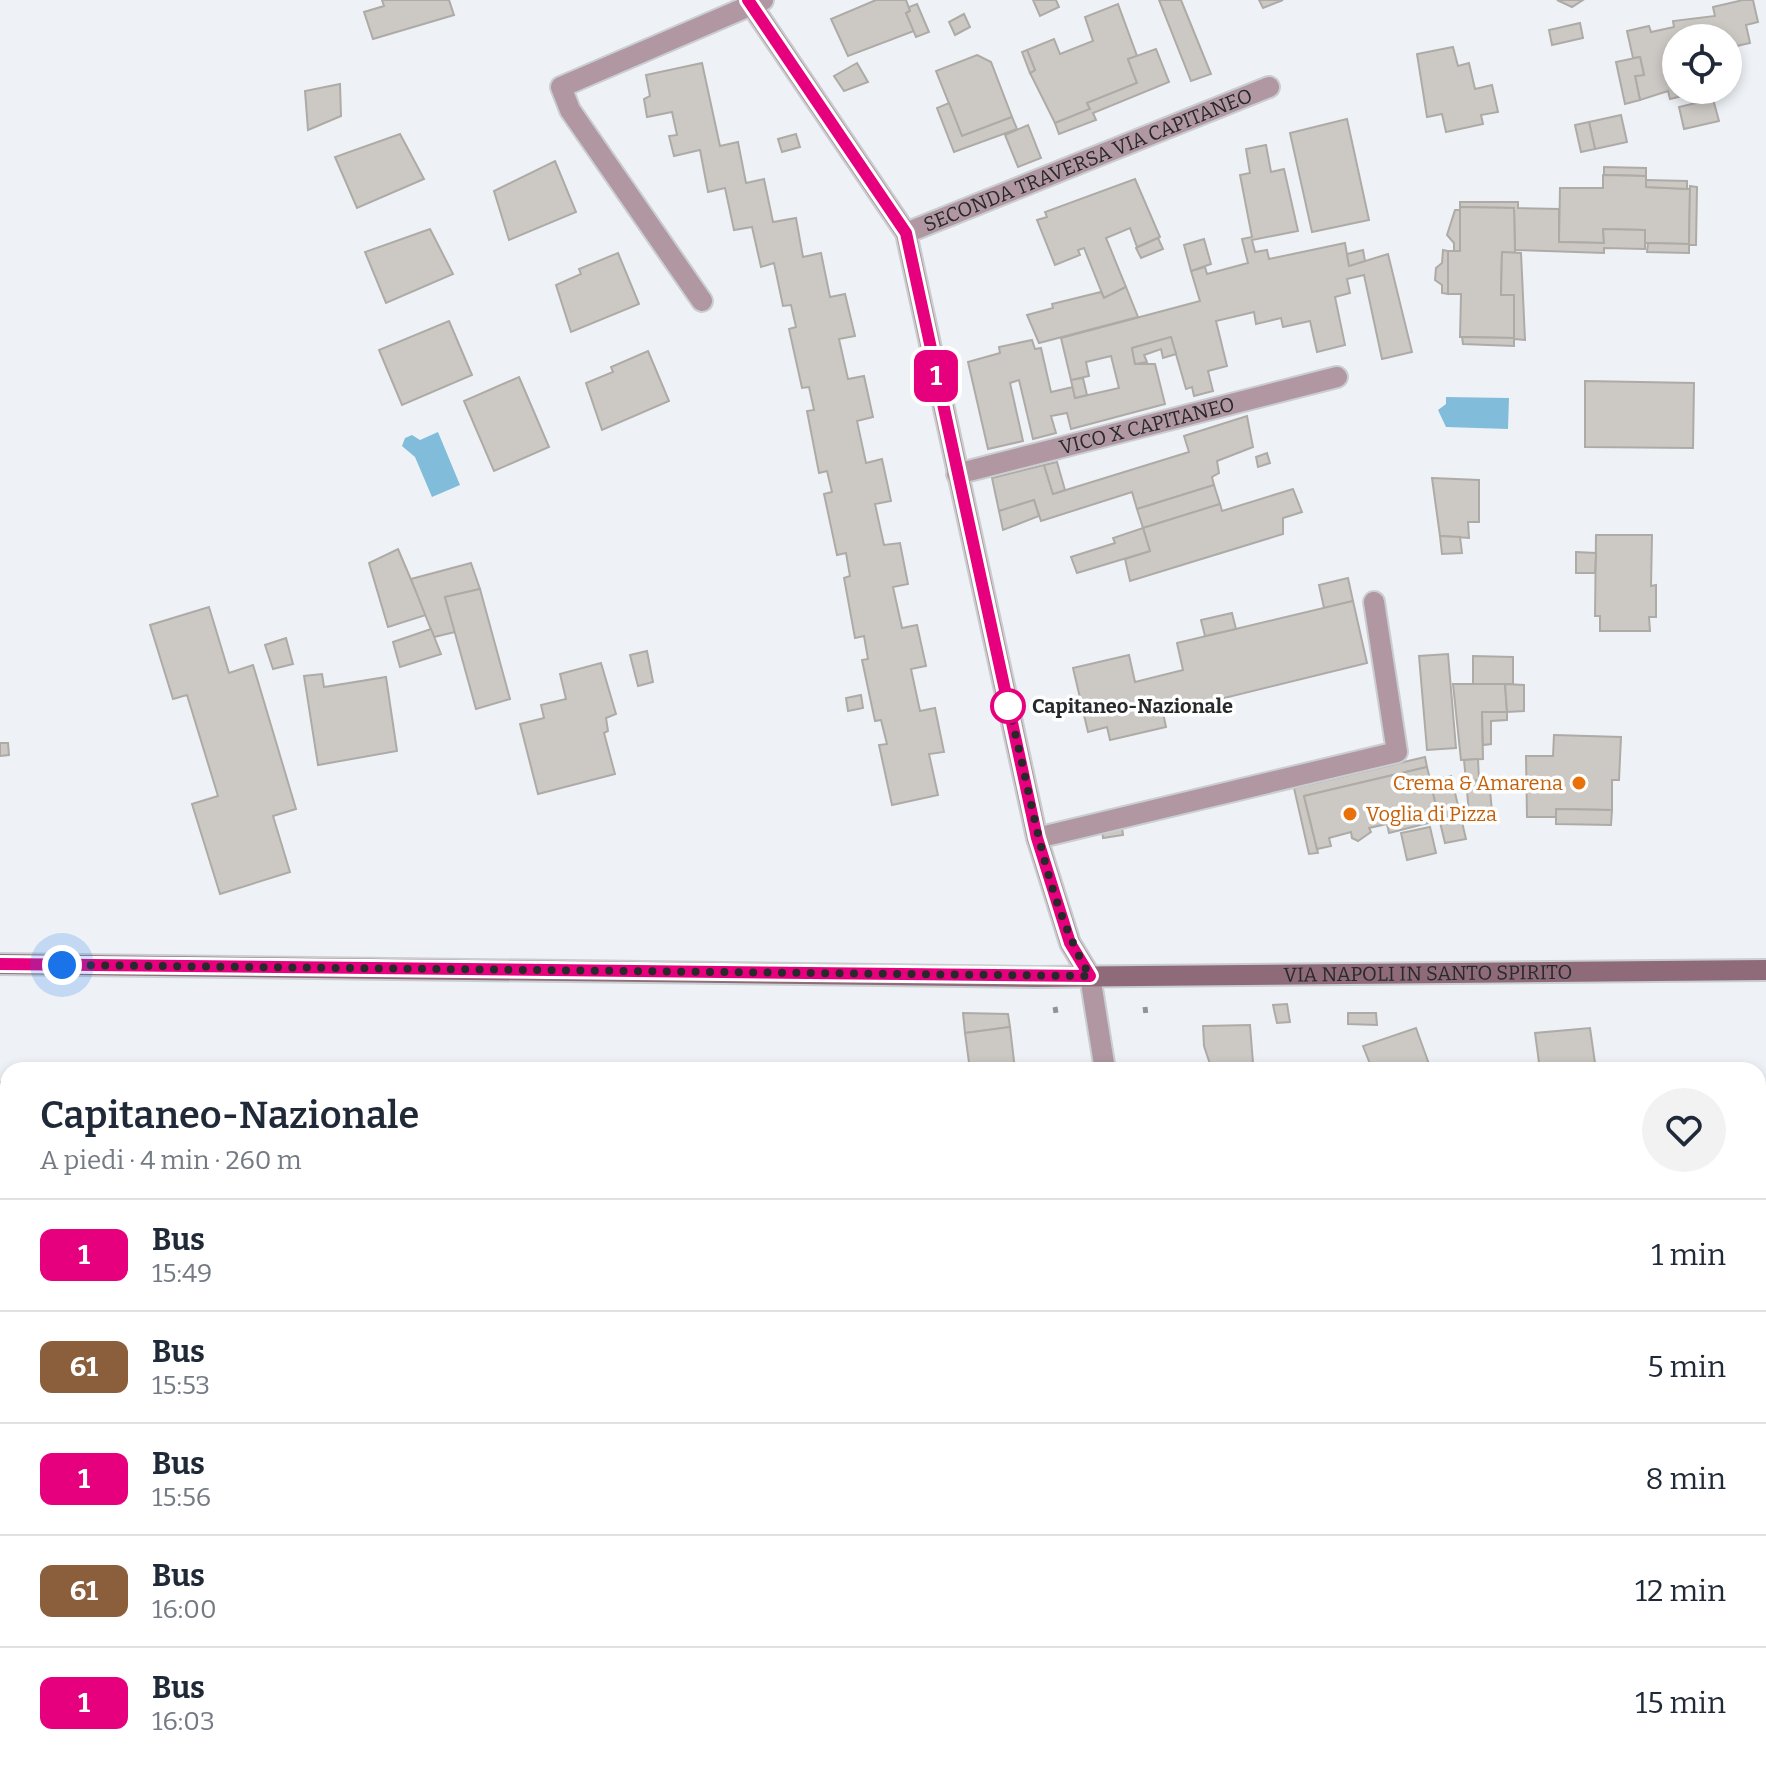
<!DOCTYPE html>
<html lang="it">
<head>
<meta charset="utf-8">
<style>
  :root { --surface:#fff; --page:#f2f2f3; --text:#1f2937; --muted:#747a83; --line:#e0e1e3 }
  body { margin:0; font-family:Bitter,serif; background:var(--page); color:var(--text); height:100vh; display:flex; flex-direction:column; font-size:30px; white-space:nowrap }
  * { box-sizing:border-box; margin:0 }
  p { font-size:26px; color:var(--muted) }
  .icon { flex:none; width:44px; height:44px; fill:none; stroke:currentColor; stroke-width:2; stroke-linecap:round; stroke-linejoin:round }
  .map { position:relative; flex:1; overflow:hidden }
  .side { position:absolute; left:0px; top:1062px; width:1766px; height:714px; display:flex; flex-direction:column; background:var(--surface); border-radius:24px 24px 0 0; box-shadow:0 4px 12px #0003 }
  .side>* { flex:none }
  .badge { padding:0 16px; border-radius:12px; font-size:28px; line-height:52px }
  .fabs { position:absolute; left:1662px; top:24px; display:grid; gap:16px }
  .fabs a { display:grid; place-items:center; width:80px; height:80px; border-radius:50%; background:var(--surface); box-shadow:0 4px 12px #0003; font-size:40px }
  .you { position:absolute; width:40px; height:40px; margin:-20px; border:6px solid #fff; border-radius:50%; background:#1a73e8; box-shadow:0 0 0 12px #1a73e833 }
  .map>.badge { position:absolute; translate:-50% -50%; box-shadow:0 0 0 4px #fff }
  .round { display:grid; place-items:center; flex:none; width:84px; height:84px; border-radius:42px; background:var(--page) }
  .headline { display:flex; align-items:center; justify-content:space-between; height:136px; padding:0 40px }
  h1 { font-size:38px; font-weight:600; line-height:60px }
  ul { padding:0; list-style:none }
  li { display:flex; align-items:center; gap:24px; height:112px; padding:0 40px; border-top:2px solid var(--line) }
  li div { flex:1 }
  li b { display:block; font-size:30px }
  li em { font-style:normal }
  li .badge { min-width:88px; font-weight:700; text-align:center }
  .map>svg:first-child { display:block }
  .water { fill:#81bdda }
  .building { fill:#ccc9c5; stroke:#aeaba7; stroke-width:2 }
  .lines { fill:none; stroke-linecap:round; stroke-linejoin:round }
  .street-casing { stroke:#caced1; stroke-width:24 }
  .secondary-casing { stroke:#caced1; stroke-width:24 }
  .path { stroke:#919497; stroke-width:5; stroke-dasharray:6 4; stroke-linecap:butt }
  .street { stroke:#b097a1; stroke-width:20 }
  .secondary { stroke:#8f6b7a; stroke-width:20 }
  .line-casing { stroke:#fff; stroke-width:18 }
  .line { stroke:#e6007e; stroke-width:12 }
  .walk { stroke:#28292b; stroke-width:8; stroke-dasharray:0 14.4 }
  .stop-dot { fill:#fff; stroke:#e6007e; stroke-width:4 }
  .food-dot { fill:#e8710a; stroke:#fff; stroke-width:3 }
  .labels { text-anchor:middle; stroke-width:7; stroke-linejoin:round; paint-order:stroke }
  .street-label { font-size:20px; fill:#28292b; stroke:#fff }
  .stop-label { font-size:20px; font-weight:bold; fill:#28292b; stroke:#fff; text-anchor:start }
  .food-label { font-size:20px; fill:#c56008; stroke:#fff; text-anchor:end }
</style>
</head>
<body>
<div class="map">
<svg width="1766" height="1775" viewBox="0 0 1766 1775">
  <rect width="100%" height="100%" fill="#eef2f6"/>
  <g class="water">
    <polygon points="1446,397 1509,398 1508,429 1446,427 1438,410 1446,404"/>
    <polygon points="438,432 460,485 432,497 415,457 402,446 405,438 412,435 420,440"/>
  </g>
  <g class="building">
    <polygon points="382,0 449,0 454,15 373,39 364,12 384,6"/>
    <polygon points="876,0 906,0 910,11 906,13 914,31 848,56 831,19"/>
    <polygon points="1033,0 1056,0 1059,7 1040,16"/>
    <polygon points="1159,0 1181,0 1211,74 1191,81"/>
    <polygon points="1259,0 1283,0 1263,8"/>
    <polygon points="1557,0 1583,0 1572,7"/>
    <polygon points="1743,0 1753,0 1758,22 1746,25 1750,43 1728,48 1728,38 1676,38 1676,90 1690,90 1691,94 1670,99 1668,91 1640,100 1635,76 1644,75 1640,57 1633,58 1627,31 1649,26 1651,32 1674,27 1673,21 1715,16 1713,7"/>
    <polygon points="917,4 929,32 916,37 906,13 910,11 909,7"/>
    <polygon points="1118,4 1137,56 1128,59 1137,83 1087,103 1090,109 1055,123 1030,73 1035,70 1027,50 1054,39 1060,54 1093,41 1085,17"/>
    <polygon points="964,14 970,27 955,35 949,22"/>
    <polygon points="1580,23 1583,38 1552,45 1549,30"/>
    <polygon points="1453,47 1458,66 1469,63 1475,89 1492,85 1498,112 1481,115 1483,124 1446,132 1442,114 1427,117 1417,54"/>
    <polygon points="1156,49 1169,82 1093,113 1096,120 1059,134 1055,123 1090,109 1087,103 1137,83 1128,59"/>
    <polygon points="1027,50 1035,70 1030,73 1022,52"/>
    <polygon points="977,55 991,62 1012,117 962,136 936,71"/>
    <polygon points="1640,57 1644,75 1635,76 1640,100 1625,104 1616,62"/>
    <polygon points="702,63 720,146 738,142 746,183 764,179 773,222 796,218 803,257 821,253 830,297 845,294 855,336 839,339 848,379 864,376 873,417 857,421 866,463 882,459 891,501 875,504 884,545 900,543 908,584 893,587 902,628 917,625 926,666 911,669 920,711 935,708 944,752 929,754 938,795 892,805 879,745 887,744 881,720 875,721 862,660 868,659 864,636 855,638 844,578 850,576 846,553 837,555 824,494 832,492 827,471 819,473 807,411 814,410 809,387 802,388 789,329 796,327 791,305 783,306 774,263 761,267 752,227 734,230 725,188 708,192 700,150 674,156 669,136 677,135 672,112 647,117 644,99 650,96 646,75"/>
    <polygon points="857,63 868,82 844,91 834,76"/>
    <polygon points="340,84 341,116 308,130 305,91"/>
    <polygon points="1713,99 1719,121 1684,129 1679,107"/>
    <polygon points="949,103 962,136 1012,117 1017,129 954,152 937,108"/>
    <polygon points="1621,115 1627,142 1595,149 1589,122"/>
    <polygon points="1347,119 1369,220 1312,232 1290,133"/>
    <polygon points="1589,122 1595,149 1581,152 1575,125"/>
    <polygon points="1028,125 1041,158 1018,167 1005,135"/>
    <polygon points="400,134 424,179 357,208 335,157"/>
    <polygon points="796,134 800,147 782,152 778,139"/>
    <polygon points="1266,145 1271,172 1284,169 1298,231 1252,240 1255,252 1267,250 1269,259 1345,243 1349,266 1388,254 1412,352 1382,359 1364,275 1347,279 1350,293 1335,297 1345,345 1317,352 1310,321 1283,327 1281,318 1256,324 1254,312 1216,321 1227,366 1208,371 1213,391 1194,396 1192,387 1186,389 1171,337 1132,348 1135,364 1155,364 1165,404 1071,429 1067,413 1051,416 1056,433 1033,439 1019,380 1010,383 1023,441 988,449 968,362 1000,353 999,347 1032,340 1035,349 1041,348 1051,392 1073,387 1075,398 1119,388 1111,356 1086,362 1089,376 1071,380 1061,338 1200,301 1191,271 1205,267 1207,274 1248,263 1242,239 1252,237 1240,175 1250,173 1246,149"/>
    <polygon points="555,161 576,212 509,240 494,191"/>
    <polygon points="1604,167 1646,168 1646,176 1604,175"/>
    <polygon points="1603,175 1646,176 1646,187 1690,189 1689,244 1645,243 1645,230 1603,229 1604,243 1559,242 1560,188 1603,188"/>
    <polygon points="1135,179 1160,237 1137,247 1130,228 1106,238 1126,287 1104,298 1084,248 1078,250 1080,255 1055,265 1037,220 1047,217 1045,212"/>
    <polygon points="1646,180 1687,181 1687,189 1646,187"/>
    <polygon points="1690,186 1697,187 1696,245 1689,245 1689,253 1647,252 1648,243 1689,244"/>
    <polygon points="1460,202 1518,202 1518,208 1559,209 1559,242 1604,243 1603,229 1645,230 1645,249 1604,248 1604,253 1515,250 1514,208 1460,207"/>
    <polygon points="1460,207 1514,208 1515,253 1502,252 1501,295 1514,295 1514,338 1460,337 1461,294 1448,294 1448,251 1460,251"/>
    <polygon points="1455,210 1460,210 1460,251 1454,251 1454,243 1447,235"/>
    <polygon points="430,229 453,274 386,303 365,252"/>
    <polygon points="1158,238 1163,249 1141,258 1136,248"/>
    <polygon points="1204,239 1211,264 1191,271 1184,245"/>
    <polygon points="1363,250 1365,261 1349,266 1347,254"/>
    <polygon points="1443,250 1448,251 1448,294 1442,293 1442,285 1435,280 1436,268 1442,263"/>
    <polygon points="1502,252 1521,253 1525,340 1514,339 1514,346 1463,344 1462,337 1514,338 1514,295 1501,295"/>
    <polygon points="618,253 639,304 571,332 556,285 581,274 579,269"/>
    <polygon points="1126,287 1138,317 1039,343 1027,315 1053,308 1052,304 1101,292 1104,298"/>
    <polygon points="449,321 472,375 402,405 379,350"/>
    <polygon points="1171,337 1176,354 1163,358 1161,349 1144,355 1147,362 1135,364 1132,348"/>
    <polygon points="648,351 669,401 602,430 586,383 613,372 611,367"/>
    <polygon points="519,377 549,447 494,471 464,401"/>
    <polygon points="1083,378 1087,395 1075,398 1071,380"/>
    <polygon points="1585,381 1694,383 1693,448 1585,447"/>
    <polygon points="1247,416 1253,447 1217,461 1219,473 1212,477 1214,485 1137,509 1132,492 1041,521 1034,500 999,511 992,478 1044,465 1053,494 1189,452 1184,436"/>
    <polygon points="1267,453 1270,463 1258,467 1256,457"/>
    <polygon points="1057,462 1065,490 1053,494 1044,465"/>
    <polygon points="1432,478 1479,480 1479,522 1468,522 1469,538 1440,536"/>
    <polygon points="1214,485 1220,504 1143,528 1137,509"/>
    <polygon points="1293,489 1302,512 1283,518 1283,534 1130,581 1125,559 1150,551 1143,528 1220,504 1222,511"/>
    <polygon points="1034,500 1039,516 1003,530 999,511"/>
    <polygon points="1143,528 1150,551 1077,573 1071,557 1115,543 1113,538"/>
    <polygon points="1596,535 1652,535 1651,586 1656,585 1656,617 1649,617 1650,631 1600,631 1600,616 1595,616"/>
    <polygon points="1440,536 1460,537 1462,553 1442,554"/>
    <polygon points="398,549 426,615 388,627 369,563"/>
    <polygon points="1576,552 1596,553 1595,573 1576,573"/>
    <polygon points="471,563 480,589 445,597 455,632 434,637 411,579"/>
    <polygon points="1348,578 1353,601 1324,608 1319,585"/>
    <polygon points="480,589 510,699 476,709 445,597"/>
    <polygon points="1353,601 1367,663 1163,713 1166,727 1110,740 1107,727 1088,732 1073,668 1129,655 1135,682 1183,670 1177,643"/>
    <polygon points="209,607 229,673 253,665 296,809 273,816 290,872 220,894 192,804 218,796 187,695 173,699 150,625"/>
    <polygon points="1232,613 1236,629 1205,636 1201,620"/>
    <polygon points="431,629 441,654 400,667 393,642"/>
    <polygon points="286,638 293,664 273,669 265,645"/>
    <polygon points="647,651 653,682 638,686 630,655"/>
    <polygon points="1448,654 1456,748 1427,750 1419,656"/>
    <polygon points="1473,656 1513,657 1513,684 1473,684"/>
    <polygon points="601,663 616,714 606,718 608,731 604,733 615,774 538,794 520,724 544,718 541,705 566,699 560,674"/>
    <polygon points="322,674 324,687 386,677 397,751 318,765 304,676"/>
    <polygon points="1453,684 1505,684 1507,712 1482,712 1483,759 1461,760"/>
    <polygon points="1505,684 1524,685 1524,711 1507,712"/>
    <polygon points="861,695 863,708 848,711 846,698"/>
    <polygon points="1482,712 1507,712 1507,720 1491,721 1491,744 1483,745"/>
    <polygon points="1554,735 1621,737 1619,780 1612,780 1612,810 1556,809 1556,817 1527,817 1526,756 1553,756"/>
    <polygon points="0,743 8,743 9,755 0,756"/>
    <polygon points="1425,757 1427,767 1304,796 1318,853 1309,854 1294,788"/>
    <polygon points="1478,759 1479,780 1466,781 1464,760"/>
    <polygon points="1427,767 1440,820 1389,833 1387,824 1369,828 1371,832 1358,841 1352,838 1351,832 1329,838 1331,846 1317,849 1304,796"/>
    <polygon points="1451,776 1466,839 1445,843 1430,781"/>
    <polygon points="1489,780 1492,811 1469,812 1466,781"/>
    <polygon points="1556,809 1612,810 1611,825 1556,824"/>
    <polygon points="1122,827 1123,835 1103,838 1102,830"/>
    <polygon points="1430,827 1436,853 1407,860 1401,833"/>
    <polygon points="1287,1004 1290,1022 1277,1023 1273,1005"/>
    <polygon points="963,1013 1008,1014 1010,1027 965,1033"/>
    <polygon points="1348,1013 1376,1013 1377,1025 1348,1024"/>
    <polygon points="1250,1025 1253,1063 1260,1064 1260,1070 1212,1070 1204,1046 1203,1026"/>
    <polygon points="1010,1027 1015,1070 970,1070 965,1033"/>
    <polygon points="1416,1028 1430,1067 1426,1070 1368,1070 1370,1064 1363,1046"/>
    <polygon points="1590,1028 1596,1070 1540,1070 1535,1033"/>
    <polygon points="8,1080 8,1091 0,1093 0,1082"/>
    <polygon points="8,1091 8,1136 1,1138 0,1093"/>
    <polygon points="8,1234 8,1269 3,1271 0,1236"/>
    <polygon points="1766,1281 1766,1347 1758,1349 1758,1283"/>
    <polygon points="1766,1347 1766,1387 1758,1389 1758,1349"/>
    <polygon points="366,1768 447,1768 448,1775 344,1775"/>
    <polygon points="498,1768 613,1768 615,1775 500,1775"/>
    <polygon points="619,1768 632,1768 634,1775 621,1775"/>
  </g>
  <g class="lines">
    <defs>
      <g id="street">
        <polyline points="748,0 906,233 1037,838 1070,943 1090,976 1105,1070"/>
        <path id="s1" d="M906 233 1269 87"/>
        <polyline points="702,301 570,110 561,87 763,0"/>
        <path id="s2" d="M957 474 1337 377"/>
        <polyline points="1037,838 1397,752 1374,602"/>
        <polyline points="0,1539 8,1538"/>
        <polyline points="1320,1768 1326,1775"/>
        <polyline points="1168,1775 1212,1771 1291,1775"/>
      </g>
      <g id="secondary">
        <path id="s3" d="M0 964 1037 977 1766 970"/>
      </g>
    </defs>
    <use href="#street" class="street-casing"/>
    <use href="#secondary" class="secondary-casing"/>
    <g class="path">
      <polyline points="1055,1007 1056,1013"/>
      <polyline points="1145,1007 1146,1015"/>
    </g>
    <use href="#street" class="street"/>
    <use href="#secondary" class="secondary"/>
  </g>
  <g class="lines">
    <defs>
      <polyline id="line" points="0,964 1090,976 1070,943 1037,838 906,233 748,0"/>
    </defs>
    <use href="#line" class="line-casing"/>
    <use href="#line" class="line"/>
    <path class="walk" d="M62 965 1090 976C1042 894 1033 796 1008 706"/>
  </g>
  <circle class="stop-dot" cx="1008" cy="706" r="16"/>
  <g class="food-dot">
    <circle cx="1579" cy="783" r="8"/>
    <circle cx="1350" cy="814" r="8"/>
  </g>
  <g class="labels">
    <g class="street-label">
      <text dy="7" stroke="none"><textPath href="#s1" startOffset="196">SECONDA TRAVERSA VIA CAPITANEO</textPath></text>
      <text dy="7" stroke="none"><textPath href="#s2" startOffset="196">VICO X CAPITANEO</textPath></text>
      <text dy="7" stroke="none"><textPath href="#s3" startOffset="1428">VIA NAPOLI IN SANTO SPIRITO</textPath></text>
    </g>
    <g class="stop-label">
      <text x="1032" y="713">Capitaneo-Nazionale</text>
    </g>
    <g class="food-label">
      <text x="1563" y="790">Crema &amp; Amarena</text>
      <text x="1366" y="821" text-anchor="start">Voglia di Pizza</text>
    </g>
  </g>
</svg>
<div class="fabs">
<a><svg class="icon" aria-label="locate" viewBox="0 0 24 24"><circle cx="12" cy="12" r="6"/><path d="M12 2v4M12 18v4M2 12h4M18 12h4"/></svg></a>
</div>
<div class="you" style="left:62px;top:965px"></div>
<b class="badge" style="left:936px;top:376px;background:#e6007e;color:#fff">1</b>
<section class="side">
<div class="headline"><div><h1>Capitaneo-Nazionale</h1><p>A piedi · 4 min · 260 m</p></div><a class="round"><svg class="icon" aria-label="heart" viewBox="0 0 24 24"><path d="M12 20l-8-8c-3-5 5-10 8-4 3-6 11-1 8 4z"/></svg></a></div>
<ul>
<li><span class="badge" style="background:#e6007e;color:#fff">1</span><div><b>Bus</b><p>15:49</p></div><em>1 min</em></li>
<li><span class="badge" style="background:#8b5e3c;color:#fff">61</span><div><b>Bus</b><p>15:53</p></div><em>5 min</em></li>
<li><span class="badge" style="background:#e6007e;color:#fff">1</span><div><b>Bus</b><p>15:56</p></div><em>8 min</em></li>
<li><span class="badge" style="background:#8b5e3c;color:#fff">61</span><div><b>Bus</b><p>16:00</p></div><em>12 min</em></li>
<li><span class="badge" style="background:#e6007e;color:#fff">1</span><div><b>Bus</b><p>16:03</p></div><em>15 min</em></li>
</ul>
</section>
</div>
</body>
</html>
